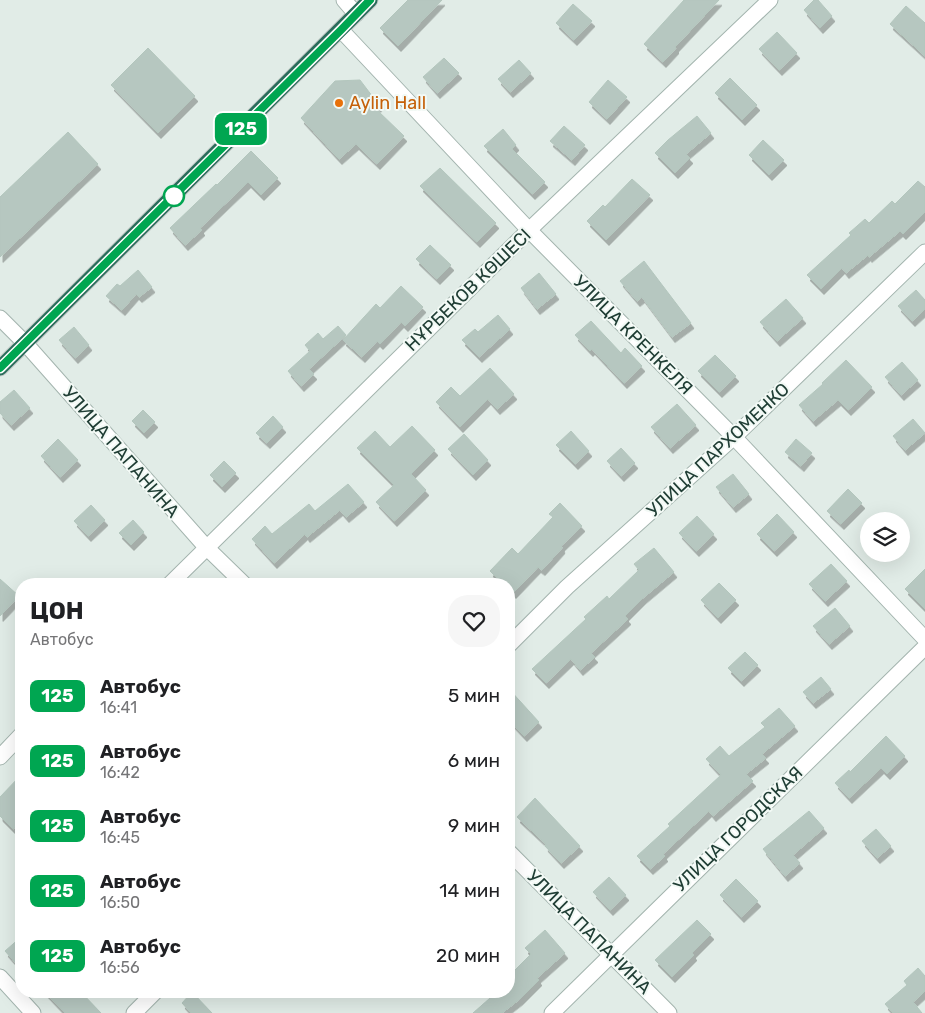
<!DOCTYPE html>
<html lang="ru">
<head>
<meta charset="utf-8">
<style>
  :root { --surface:#fff; --page:#f6f6f6; --text:#202124; --muted:#757577 }
  body { margin:0; font-family:Rubik,sans-serif; background:var(--page); color:var(--text); height:100vh; display:flex; flex-direction:column; font-size:19px; white-space:nowrap }
  * { box-sizing:border-box; margin:0 }
  p { font-size:16px; color:var(--muted) }
  .icon { flex:none; width:28px; height:28px; fill:none; stroke:currentColor; stroke-width:2; stroke-linecap:round; stroke-linejoin:round }
  .map { position:relative; flex:1; overflow:hidden }
  .sheet { position:absolute; left:15px; top:578px; width:500px; height:420px; display:flex; flex-direction:column; background:var(--surface); border-radius:20px; box-shadow:0 5px 20px #0002 }
  .sheet>* { flex:none }
  .badge { padding:0 10px; border-radius:8px; font-size:18px; line-height:32px }
  .buttons { position:absolute; left:860px; top:512px; display:grid; gap:10px }
  .buttons a { display:grid; place-items:center; width:50px; height:50px; border-radius:50%; background:var(--surface); box-shadow:0 5px 20px #0002; font-size:25px }
  .map>.badge { position:absolute; translate:-50% -50%; box-shadow:0 0 0 2px #fff }
  .round { display:grid; place-items:center; flex:none; width:52px; height:52px; border-radius:20px; background:var(--page) }
  .summary { display:flex; align-items:center; justify-content:space-between; height:85px; padding:0 15px }
  h1 { font-size:24px; font-weight:700; line-height:38px }
  ul { padding:0; list-style:none }
  li { display:flex; align-items:center; gap:15px; height:65px; padding:0 15px }
  li div { flex:1 }
  li b { display:block; font-size:19px }
  li em { font-style:normal }
  li .badge { min-width:55px; font-weight:700; text-align:center }
  .map>svg:first-child { display:block }
  .building { fill:#b6c7c0; stroke:#b3c6bd; filter:url(#shadow) }
  .lines { fill:none; stroke-linecap:round; stroke-linejoin:round }
  .street-casing { stroke:#a3b4ae; stroke-width:17 }
  .highway-casing { stroke:#c1c9c6; stroke-width:17 }
  .street { stroke:#fff; stroke-width:15 }
  .highway { stroke:#2a6c5b; stroke-width:15 }
  .line-casing { stroke:#fff; stroke-width:11 }
  .line { stroke:#00a651; stroke-width:8 }
  .food-dot { fill:#e8710a; stroke:#f2f9f5; stroke-width:2 }
  .stop-dot { fill:#fff; stroke:#00a651; stroke-width:2.5 }
  .labels { text-anchor:middle; stroke-width:4; stroke-linejoin:round; paint-order:stroke }
  .food-label { font-size:18px; fill:#c56008; stroke:#f2f9f5; text-anchor:start }
  .street-label { font-size:18px; fill:#203e35; stroke:#f2f9f5 }
</style>
</head>
<body>
<div class="map">
<svg width="925" height="1013" viewBox="0 0 925 1013">
  <defs>
    <filter id="shadow"><feDropShadow dx="3" dy="5.5" stdDeviation="0" flood-color="#0004"/></filter>
  </defs>
  <rect width="100%" height="100%" fill="#e1ece7"/>
  <g class="building">
    <polygon points="408,0 442,0 398,46 380,28"/>
    <polygon points="684,0 719,0 675,47 676,48 663,62 644,44"/>
    <polygon points="814,0 818,0 832,16 820,28 804,10"/>
    <polygon points="573,4 592,21 574,40 556,23"/>
    <polygon points="906,6 925,23 925,56 890,24"/>
    <polygon points="777,32 797,53 779,70 759,49"/>
    <polygon points="148,48 195,96 158,133 111,85"/>
    <polygon points="444,58 459,73 437,93 423,77"/>
    <polygon points="519,60 531,73 510,92 498,79"/>
    <polygon points="730,78 757,105 742,120 715,93"/>
    <polygon points="360,80 379,105 376,109 404,136 377,164 356,144 339,159 301,118 335,81"/>
    <polygon points="608,80 627,97 607,119 589,102"/>
    <polygon points="697,116 711,133 686,154 690,158 675,173 655,153 668,140"/>
    <polygon points="564,126 585,145 572,160 550,141"/>
    <polygon points="503,129 516,145 512,149 545,182 532,194 484,146"/>
    <polygon points="68,132 98,164 0,257 0,197"/>
    <polygon points="763,140 784,160 769,175 749,155"/>
    <polygon points="251,151 278,178 261,195 248,182 200,228 202,230 185,245 170,228 216,184 217,185"/>
    <polygon points="440,168 496,223 477,242 420,186"/>
    <polygon points="632,179 650,195 606,240 587,221 603,205 605,207"/>
    <polygon points="918,181 925,187 925,212 903,234 900,231 869,257 868,255 846,273 842,268 821,289 807,275 851,235 849,233 865,219 869,223 892,201 895,204"/>
    <polygon points="430,245 451,265 437,279 416,259"/>
    <polygon points="644,261 691,323 672,337 642,297 637,301 620,281"/>
    <polygon points="138,270 152,287 139,297 136,294 122,310 106,296 117,284 120,286"/>
    <polygon points="539,273 556,294 537,309 521,288"/>
    <polygon points="401,286 423,307 405,326 401,322 380,344 377,341 362,357 343,340 376,304 380,308"/>
    <polygon points="916,290 925,300 925,309 912,321 898,306"/>
    <polygon points="786,299 803,318 777,341 760,322"/>
    <polygon points="498,315 510,329 479,357 462,340 475,329 478,332"/>
    <polygon points="591,321 621,353 625,348 642,366 624,383 592,349 590,351 575,335"/>
    <polygon points="338,326 346,335 309,369 314,374 301,386 288,371 310,351 305,345 318,333 323,339"/>
    <polygon points="74,327 89,345 75,358 59,340"/>
    <polygon points="715,355 736,376 719,392 698,371"/>
    <polygon points="846,360 872,387 848,410 838,400 813,421 799,405 823,384 822,383"/>
    <polygon points="902,362 918,380 901,395 885,377"/>
    <polygon points="490,368 514,394 497,409 488,399 460,427 436,402 451,387 460,396"/>
    <polygon points="14,390 30,408 11,425 0,413 0,402"/>
    <polygon points="677,404 696,425 670,448 651,427"/>
    <polygon points="143,410 155,422 144,433 132,421"/>
    <polygon points="273,416 283,427 267,443 256,433"/>
    <polygon points="913,419 925,433 905,450 893,436"/>
    <polygon points="412,426 435,450 411,474 426,490 394,521 376,502 394,485 357,448 375,431 390,447"/>
    <polygon points="571,431 589,451 575,464 556,445"/>
    <polygon points="464,434 488,460 473,475 448,449"/>
    <polygon points="58,439 78,460 60,477 41,456"/>
    <polygon points="796,439 812,453 801,466 785,452"/>
    <polygon points="621,448 635,463 621,476 607,461"/>
    <polygon points="224,461 236,473 222,487 210,475"/>
    <polygon points="733,474 749,494 733,507 716,487"/>
    <polygon points="348,484 364,502 346,517 340,510 307,537 305,534 274,563 252,539 265,526 272,534 309,504 315,511"/>
    <polygon points="848,489 862,503 841,524 827,511"/>
    <polygon points="560,503 582,526 561,546 562,548 542,570 538,567 513,593 509,589 509,584 503,584 490,571 512,548 518,554 553,517 549,514"/>
    <polygon points="91,505 105,520 88,536 74,521"/>
    <polygon points="777,514 794,532 774,551 757,534"/>
    <polygon points="697,516 714,534 696,551 679,533"/>
    <polygon points="133,520 144,532 131,545 119,533"/>
    <polygon points="654,548 674,572 643,598 625,616 628,619 591,653 595,657 580,670 571,659 546,683 532,669 586,619 584,617 607,596 609,599 639,570 634,564"/>
    <polygon points="831,564 847,581 825,601 809,584"/>
    <polygon points="925,569 925,609 905,589"/>
    <polygon points="0,579 19,596 0,616"/>
    <polygon points="719,583 736,600 718,618 701,600"/>
    <polygon points="835,608 850,626 829,644 813,626"/>
    <polygon points="745,652 758,665 741,681 728,668"/>
    <polygon points="821,677 831,689 813,703 803,692"/>
    <polygon points="509,689 539,722 524,736 509,720"/>
    <polygon points="779,708 795,726 762,754 766,758 746,774 753,781 713,816 709,811 663,854 665,856 650,869 637,856 670,826 668,824 721,775 706,759 720,746 729,756 765,727 761,723"/>
    <polygon points="886,736 905,756 887,774 881,768 849,798 835,783 849,770 850,772"/>
    <polygon points="21,775 21,822 13,829 0,816 0,797"/>
    <polygon points="535,798 580,846 561,863 545,846 546,844 517,817"/>
    <polygon points="809,811 824,828 793,855 800,863 785,876 763,849"/>
    <polygon points="876,829 891,846 877,858 862,841"/>
    <polygon points="609,877 626,895 610,910 593,892"/>
    <polygon points="736,879 758,901 741,917 720,895"/>
    <polygon points="697,920 711,934 692,953 694,955 672,977 655,960"/>
    <polygon points="545,930 565,953 537,978 539,980 520,999 502,1013 473,1013 498,991 509,991 509,976 531,954 525,948"/>
    <polygon points="21,937 21,969 5,951"/>
    <polygon points="918,968 925,976 925,991 913,1002 922,1013 893,1013 885,1004 907,985 904,981"/>
    <polygon points="44,991 80,991 101,1013 65,1013"/>
    <polygon points="192,992 212,1013 191,1013 182,1003"/>
  </g>
  <g class="lines">
    <defs>
      <g id="street">
        <polyline points="344,0 356,14"/>
        <polyline points="341,30 529,230 734,437 925,639"/>
        <polyline points="0,318 25,343 206,547 244,584"/>
        <polyline points="170,584 529,230 770,0"/>
        <polyline points="509,645 567,587 734,437 925,252"/>
        <polyline points="0,757 21,735"/>
        <polyline points="509,852 669,1013"/>
        <polyline points="0,977 33,1013"/>
        <polyline points="134,1013 156,991"/>
        <polyline points="552,1013 925,647"/>
      </g>
      <polyline id="highway" points="0,368 370,0"/>
    </defs>
    <use href="#street" class="street-casing"/>
    <use href="#highway" class="highway-casing"/>
    <use href="#street" class="street"/>
    <use href="#highway" class="highway"/>
  </g>
  <g class="lines">
    <defs>
      <polyline id="line" points="0,368 341,30 370,0"/>
    </defs>
    <use href="#line" class="line-casing"/>
    <use href="#line" class="line"/>
  </g>
  <circle class="food-dot" cx="339" cy="103" r="5"/>
  <circle class="stop-dot" cx="174" cy="196" r="10"/>
  <g class="labels">
    <g class="food-label">
      <text x="349" y="109">Aylin Hall</text>
    </g>
    <g class="street-label">
      <text transform="translate(468 290) rotate(-44)" y="6">НҰРБЕКОВ КӨШЕСІ</text>
      <text transform="translate(633 335) rotate(45)" y="6">УЛИЦА КРЕНКЕЛЯ</text>
      <text transform="translate(718 450) rotate(-43)" y="6">УЛИЦА ПАРХОМЕНКО</text>
      <text transform="translate(121 452) rotate(49)" y="6">УЛИЦА ПАПАНИНА</text>
      <text transform="translate(738 829) rotate(-44)" y="6">УЛИЦА ГОРОДСКАЯ</text>
      <text transform="translate(589 932) rotate(45)" y="6">УЛИЦА ПАПАНИНА</text>
    </g>
  </g>
</svg>
<div class="buttons">
<a><svg class="icon" aria-label="layers" viewBox="0 0 24 24"><path d="M12 4l9 5-9 5-9-5zM3 14l9 5 9-5"/></svg></a>
</div>
<b class="badge" style="left:241px;top:129px;background:#00a651;color:#fff">125</b>
<section class="sheet">
<div class="summary"><div><h1>ЦОН</h1><p>Автобус</p></div><a class="round"><svg class="icon" aria-label="heart" viewBox="0 0 24 24"><path d="M12 20l-8-8c-3-5 5-10 8-4 3-6 11-1 8 4z"/></svg></a></div>
<ul>
<li><span class="badge" style="background:#00a651;color:#fff">125</span><div><b>Автобус</b><p>16:41</p></div><em>5 мин</em></li>
<li><span class="badge" style="background:#00a651;color:#fff">125</span><div><b>Автобус</b><p>16:42</p></div><em>6 мин</em></li>
<li><span class="badge" style="background:#00a651;color:#fff">125</span><div><b>Автобус</b><p>16:45</p></div><em>9 мин</em></li>
<li><span class="badge" style="background:#00a651;color:#fff">125</span><div><b>Автобус</b><p>16:50</p></div><em>14 мин</em></li>
<li><span class="badge" style="background:#00a651;color:#fff">125</span><div><b>Автобус</b><p>16:56</p></div><em>20 мин</em></li>
</ul>
</section>
</div>
</body>
</html>
